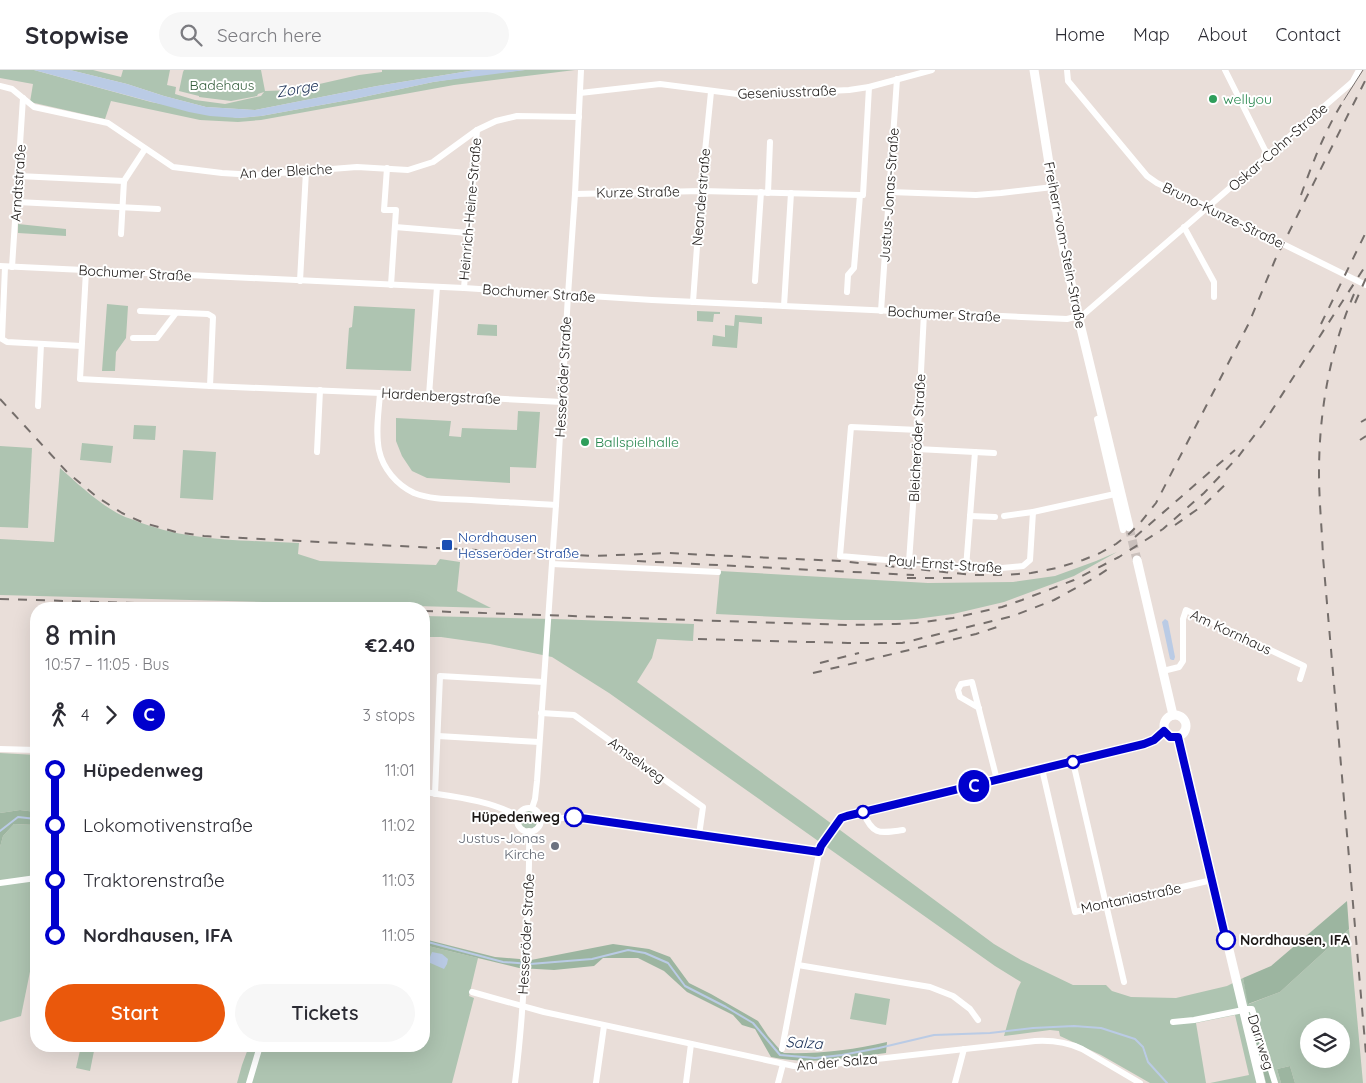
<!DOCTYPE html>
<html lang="en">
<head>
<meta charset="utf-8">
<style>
  :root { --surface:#fff; --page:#f7f7f7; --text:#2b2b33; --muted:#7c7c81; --line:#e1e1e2; --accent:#ea580c }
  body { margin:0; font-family:Quicksand,sans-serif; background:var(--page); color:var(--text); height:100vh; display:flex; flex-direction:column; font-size:19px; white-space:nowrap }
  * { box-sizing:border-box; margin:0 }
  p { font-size:16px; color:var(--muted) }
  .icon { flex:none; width:28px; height:28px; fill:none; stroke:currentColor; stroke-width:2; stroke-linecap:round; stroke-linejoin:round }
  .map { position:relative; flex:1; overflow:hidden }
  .panel { position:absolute; left:30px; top:532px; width:400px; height:450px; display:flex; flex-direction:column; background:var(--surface); border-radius:20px; box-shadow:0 5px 20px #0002 }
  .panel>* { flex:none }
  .badge { padding:0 10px; border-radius:16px; font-size:18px; line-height:32px }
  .fabs { position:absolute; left:1300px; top:948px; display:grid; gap:10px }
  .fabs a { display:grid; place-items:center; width:50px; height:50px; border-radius:50%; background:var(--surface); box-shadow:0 5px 20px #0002; font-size:25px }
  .map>.badge { position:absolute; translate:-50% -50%; box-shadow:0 0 0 2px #fff }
  .legs { display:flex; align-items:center; gap:8px; height:55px; padding:0 15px; font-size:16px }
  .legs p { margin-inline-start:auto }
  .overview { display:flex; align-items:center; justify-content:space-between; height:85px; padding:0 15px }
  h1 { font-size:28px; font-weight:600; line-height:38px }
  .primary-button { display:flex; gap:10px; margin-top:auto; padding:10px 15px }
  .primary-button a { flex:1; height:58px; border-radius:30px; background:var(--accent); color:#fff; font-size:20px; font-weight:600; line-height:58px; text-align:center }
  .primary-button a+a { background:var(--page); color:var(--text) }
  ul { padding:0 15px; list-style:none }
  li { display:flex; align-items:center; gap:18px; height:55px; font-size:19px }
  li i { display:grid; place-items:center; width:8px; height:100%; margin:0 6px; background:currentColor }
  li i::after { content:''; width:12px; height:12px; margin:-6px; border:4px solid; border-radius:50%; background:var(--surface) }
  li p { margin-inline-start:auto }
  li:first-child i { background:linear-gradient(#0000 50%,currentColor 0) }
  li:last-child i { background:linear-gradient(currentColor 50%,#0000 0) }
  header { display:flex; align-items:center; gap:30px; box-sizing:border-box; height:70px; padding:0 25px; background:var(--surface); border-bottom:1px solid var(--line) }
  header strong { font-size:24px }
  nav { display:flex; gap:28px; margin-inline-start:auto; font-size:18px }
  .search { width:350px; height:45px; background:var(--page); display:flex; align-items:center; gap:12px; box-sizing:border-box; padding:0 18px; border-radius:28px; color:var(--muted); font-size:19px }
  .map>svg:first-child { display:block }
  .green { fill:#aec4b1; fill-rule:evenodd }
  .forest { fill:#9cb5a0 }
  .water { fill:#bacbe5 }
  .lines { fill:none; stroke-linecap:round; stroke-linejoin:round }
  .stream { stroke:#bacbe5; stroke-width:2 }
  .secondary-tunnel { stroke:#cac0bc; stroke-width:9; stroke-dasharray:9 4.5; stroke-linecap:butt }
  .minor { stroke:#fff; stroke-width:6 }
  .secondary { stroke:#fff; stroke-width:9 }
  .tram { stroke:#756e6b; stroke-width:1 }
  .rail { stroke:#756e6b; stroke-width:2; stroke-dasharray:9 9; stroke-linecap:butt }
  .line-1-casing { stroke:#fff; stroke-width:11 }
  .line-1 { stroke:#0000cd; stroke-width:8 }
  .leisure-dot { fill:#2e9e5b; stroke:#fff; stroke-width:2 }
  .transit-dot { fill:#1a4fb4; stroke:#fff; stroke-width:2 }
  .stop-1-dot { fill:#fff; stroke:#0000cd; stroke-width:2.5 }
  .worship-dot { fill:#6b7280; stroke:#fff; stroke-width:2 }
  .labels { text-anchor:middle; stroke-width:4; stroke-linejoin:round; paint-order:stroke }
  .park-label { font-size:14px; fill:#365f3e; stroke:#fff }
  .street-label { font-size:14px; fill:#1c1816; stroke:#fff }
  .leisure-label { font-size:14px; fill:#27864d; stroke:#fff; text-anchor:start }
  .transit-label { font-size:14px; fill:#164399; stroke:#fff; text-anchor:start }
  .stop-label { font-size:14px; font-weight:bold; fill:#1c1816; stroke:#fff; text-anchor:end }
  .worship-label { font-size:14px; fill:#5b616d; stroke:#fff; text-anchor:end }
  .water-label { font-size:15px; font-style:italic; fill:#20355a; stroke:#fff }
</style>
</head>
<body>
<header>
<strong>Stopwise</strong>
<div class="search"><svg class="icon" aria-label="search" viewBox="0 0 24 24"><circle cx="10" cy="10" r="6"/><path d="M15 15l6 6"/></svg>Search here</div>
<nav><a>Home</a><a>Map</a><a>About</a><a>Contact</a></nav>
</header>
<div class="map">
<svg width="1366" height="1013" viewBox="0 0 1366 1013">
  <rect width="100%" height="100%" fill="#e9ded9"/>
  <g class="green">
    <polygon points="0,0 34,0 151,32 238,48 261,46 354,29 433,12 486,4 525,0 575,0 454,15 261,50 238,52 200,50 111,31 105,49 30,32 33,14 0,8"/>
    <polygon points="70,0 93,0 121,7 123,0 170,0 167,15 176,17 175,24 195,30 225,34 261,26 264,22 258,24 257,26 231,31 199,27 199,26 179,21 183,2 184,0 261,0 265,21 293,20 359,5 382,2 382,0 475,0 377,16 255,40 206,37 164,26 127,14"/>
    <polygon points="18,154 66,159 66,166 18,163"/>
    <polygon points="107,234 128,236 126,268 116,282 115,301 102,301"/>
    <polygon points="354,236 415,239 411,301 346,299 349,258 352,257"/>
    <polygon points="697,241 720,242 720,244 714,244 713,252 697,251"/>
    <polygon points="735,245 762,247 762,254 739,252 737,278 712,276 713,265 725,267 725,255 734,256"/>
    <polygon points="478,254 497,255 497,266 477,265"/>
    <polygon points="518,341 540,342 536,398 510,397 510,413 427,408 412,401 402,386 396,371 396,348 451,351 449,366 461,367 462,358 517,360"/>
    <polygon points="134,355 156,356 155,370 133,369"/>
    <polygon points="82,373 113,376 111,393 80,390"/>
    <polygon points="0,376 32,378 28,458 0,457"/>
    <polygon points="183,380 216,382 213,430 180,428"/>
    <path d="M60 398C78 414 96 431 117 443 122 446 128 448 134 450 187 472 244 470 299 473L298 484 320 491 436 495 440 489 460 492 457 521 491 538 0 525V469L54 472Z"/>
    <polygon points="1117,482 1074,506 1004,532 953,544 916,549 901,550 841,550 716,544 720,501 928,513 1013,512 1055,506 1096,491"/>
    <path d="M424 546 554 549 694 554 693 571 657 569 652 588 637 612 813 740 994 874 1021 890 1073 915H1106L1112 921 1131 927 1176 928 1227 916 1243 908 1249 934 1280 922 1349 859 1363 1013H1295L1290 996 1277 999 1281 1013H1273L1251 952 1266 1013H1210L1249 1005 1235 945 1196 953 1206 1013H1150L1101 985 1060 966 1059 961 1050 960 1004 966 1017 920 1021 912 995 896 609 623 552 587 490 574 441 567H424ZM1309 956H1341V989H1309Z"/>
    <polygon points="0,683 36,685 36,742 20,740 0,743"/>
    <circle cx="529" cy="750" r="9"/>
    <polygon points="14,754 36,755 36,872 21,946 0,952 0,777 3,766"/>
    <polygon points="424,875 478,888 469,926 474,928 452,1013 237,1013 242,995 249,976 424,976"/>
    <polygon points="855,923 890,929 886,955 850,949"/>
    <polygon points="81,976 95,976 90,1001 76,998"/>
  </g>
  <g class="forest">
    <polygon points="20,740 36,742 36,755 14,754 3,766 0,777 0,743"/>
    <polygon points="1347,831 1349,859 1280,922 1248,934 1243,908 1271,896"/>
    <path d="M424 869 495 887 531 890 613 874 649 879 670 887 689 913 711 924 758 951 768 966 781 981 784 983C819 984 853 980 887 972L886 983C848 988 809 995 771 987L755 959 742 955 733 945 687 922 664 901 638 888H603L594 896 554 900 519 898 424 875Z"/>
    <polygon points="1252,950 1254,950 1273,1013 1266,1013 1251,952"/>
    <polygon points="1290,996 1295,1013 1281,1013 1277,999"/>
  </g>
  <g class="water">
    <polygon points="34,0 70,0 127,14 164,26 206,37 255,40 377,16 475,0 525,0 433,12 354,29 261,46 238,48 210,46 189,42"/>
    <polygon points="1165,549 1168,551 1175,587 1174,590 1172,590 1170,589 1162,552"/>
    <polygon points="432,882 442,884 448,889 447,894 444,899 428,892"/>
  </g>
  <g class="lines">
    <g class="stream">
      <polyline points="0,761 18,747 36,749"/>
      <polyline points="424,871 503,892 530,894 592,889 628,880 645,883 668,893 685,916 726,937 753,953 780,985 815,988 842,985 879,978 934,965 990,963 1033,958 1074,956 1101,958 1135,969 1143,977 1148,992 1167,1013"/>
    </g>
    <polyline class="secondary-tunnel" points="1129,457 1137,490"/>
    <g class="minor">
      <polyline points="1067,0 1068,11 1147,106 1157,113 1208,137 1366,215"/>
      <polyline points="1225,0 1268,86"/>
      <polyline points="0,16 12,19 34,37 108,53 173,97 222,103 255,105 357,97 408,100 433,92 477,60 496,51 517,46 579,47"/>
      <polyline points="580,23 660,14 745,25 849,20 869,17 932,0"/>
      <polyline points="387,98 384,140 396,140 391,215"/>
      <polyline points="18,106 124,111"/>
      <polyline points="889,122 976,125 1001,123 1053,117"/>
      <polyline points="768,123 770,72"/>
      <polyline points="575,124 701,121 860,125"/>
      <polyline points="17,132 158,139"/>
      <polyline points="395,157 468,163"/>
      <polyline points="1184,157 1214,212 1214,227"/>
      <polyline points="121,164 124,111 145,79"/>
      <polyline points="0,196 464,218 652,230 1067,249 1083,245 1105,226 1350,14 1353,11 1359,0"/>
      <polyline points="5,197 2,269 7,272 81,276"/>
      <polyline points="12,197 23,28"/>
      <polyline points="86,201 80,309 210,316 429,325 562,332"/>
      <polyline points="300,211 306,101"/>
      <polyline points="755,211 761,122"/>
      <polyline points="464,218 477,60"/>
      <polyline points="847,222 848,205 854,198 860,125 863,125 869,17"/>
      <polyline points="693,232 701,121 711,22"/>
      <polyline points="784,236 791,123"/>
      <polyline points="140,241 208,244 213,247 210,316"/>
      <polyline points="881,241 897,9"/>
      <polyline points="133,268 157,268 176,243"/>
      <path d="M380 323C379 341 375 361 379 380 383 399 397 415 414 423 432 430 453 429 471 430 499 432 528 433 556 435"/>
      <polyline points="429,325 437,217"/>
      <polyline points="38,336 41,274"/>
      <polyline points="1103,348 1097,349 1123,460"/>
      <polyline points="919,360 851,357 840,486 991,499 1023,496 1030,490 1033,442"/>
      <polyline points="917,379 994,383"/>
      <polyline points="317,382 320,320"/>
      <polyline points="970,446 995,447"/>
      <polyline points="1004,446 1033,442 1115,424"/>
      <polyline points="909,492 917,379 924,243"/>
      <polyline points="552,494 718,502"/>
      <polyline points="966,498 975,382"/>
      <polyline points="1163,601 1179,597 1183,591 1183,549 1186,540 1304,596 1300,609"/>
      <polyline points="979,638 960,627 958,620 961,614 972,612 997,710"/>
      <polyline points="541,643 574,645 703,737 699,765"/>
      <polyline points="438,666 539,672"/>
      <polyline points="0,679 36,680"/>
      <polyline points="1073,692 1124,912"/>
      <polyline points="1042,699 1075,842 1212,810"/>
      <path d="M424 722C456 727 489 730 518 746"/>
      <polyline points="435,724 440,606 543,612"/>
      <polyline points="532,738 535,729 537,711 556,435 568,225 575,124 581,0"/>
      <circle cx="529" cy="750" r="12"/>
      <path d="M863 742C873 766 880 763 903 760"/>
      <polyline points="541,750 574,747 819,783"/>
      <polyline points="0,813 36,808"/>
      <polyline points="798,895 930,917 953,926 970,939 978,950"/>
      <path d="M472 922 544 942 794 996 811 997 833 994 1035 971C1051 970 1067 972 1082 979L1140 1013"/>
      <polyline points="1173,952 1194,950 1248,939 1252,939 1275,1013"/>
      <polyline points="782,979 819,783 821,776 841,748 847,746 1144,674 1158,667 1165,661"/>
      <polyline points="249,1013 260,976"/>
      <path d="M515 1013C520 974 523 934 525 895 527 850 530 806 529 761"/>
      <polyline points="596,1013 604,956"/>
      <polyline points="686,1013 691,974"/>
      <polyline points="778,1013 783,994"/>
      <polyline points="955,1013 964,979"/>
    </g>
    <g class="secondary">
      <polyline points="1034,0 1061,168 1081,258 1129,457"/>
      <polyline points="1137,490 1173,645"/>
      <circle cx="1175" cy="656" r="11"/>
      <polyline points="1178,667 1261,1013"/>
    </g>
    <polyline class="tram" points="1344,30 1363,0"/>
    <g class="rail">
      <path d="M1301 125C1313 92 1325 60 1344 30"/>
      <path d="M1354 224C1330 280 1319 341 1319 403 1319 431 1322 459 1323 487L1366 984"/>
      <polyline points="1355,233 1366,208"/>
      <polyline points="1321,254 1366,162"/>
      <polyline points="0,329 67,402 97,427 122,443 144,453 176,462 204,466 593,486 669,483 687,484 840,491 973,505 1005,505 1031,503 1057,498 1083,490 1100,483 1116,474 1130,463 1140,453 1156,433 1249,253 1275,190 1366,9"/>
      <polyline points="1361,352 1366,349"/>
      <polyline points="1360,370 1366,366"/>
      <polyline points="1175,455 1205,434 1230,410"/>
      <polyline points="1135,467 1235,380"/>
      <polyline points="637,491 914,505"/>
      <polyline points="907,508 955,508"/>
      <polyline points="0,529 335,539"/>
      <polyline points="424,541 750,552 850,555 896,554 916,553 953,548 1002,537 1022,530 1074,510 1119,487 1163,459 1204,423 1238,387 1263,354 1366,195"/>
      <polyline points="698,569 848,573 902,573 1013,546 1054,530 1096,507 1108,499"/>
      <polyline points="820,593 859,583"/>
      <polyline points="813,603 976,564 1000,556"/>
    </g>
  </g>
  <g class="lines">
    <defs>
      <polyline id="line-1" points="574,747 819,782 821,776 841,748 847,746 1144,674 1154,670 1164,661 1170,667 1178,667 1226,870"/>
    </defs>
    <use href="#line-1" class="line-1-casing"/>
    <use href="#line-1" class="line-1"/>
  </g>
  <g class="leisure-dot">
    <circle cx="1213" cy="29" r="5"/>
    <circle cx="585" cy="372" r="5"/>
  </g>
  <rect class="transit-dot" x="441" y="469" width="12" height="12" rx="2.5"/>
  <g class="stop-1-dot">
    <circle cx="1073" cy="692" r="6"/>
    <circle cx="863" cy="742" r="6"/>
    <circle cx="574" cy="747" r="9"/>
    <circle cx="1226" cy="870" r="9"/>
  </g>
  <circle class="worship-dot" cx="555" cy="776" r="5"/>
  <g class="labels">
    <g class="park-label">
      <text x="222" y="20">Badehaus</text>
    </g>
    <g class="street-label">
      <text transform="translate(787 22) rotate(-2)" y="5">Geseniusstraße</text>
      <text transform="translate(1278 77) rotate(-41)" y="5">Oskar-Cohn-Straße</text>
      <text transform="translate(286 101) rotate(-3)" y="5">An der Bleiche</text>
      <text transform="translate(18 113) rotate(-86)" y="5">Arndtstraße</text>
      <text transform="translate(638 122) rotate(-1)" y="5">Kurze Straße</text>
      <text transform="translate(889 125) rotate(-86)" y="5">Justus-Jonas-Straße</text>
      <text transform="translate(701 127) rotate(-85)" y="5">Neanderstraße</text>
      <text transform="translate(470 139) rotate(-85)" y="5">Heinrich-Heine-Straße</text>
      <text transform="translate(1223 145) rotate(26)" y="5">Bruno-Kunze-Straße</text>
      <text transform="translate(1065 175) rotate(79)" y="5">Freiherr-vom-Stein-Straße</text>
      <text transform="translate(135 203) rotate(3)" y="5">Bochumer Straße</text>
      <text transform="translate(539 223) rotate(4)" y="5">Bochumer Straße</text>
      <text transform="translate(944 244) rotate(3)" y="5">Bochumer Straße</text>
      <text transform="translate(563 307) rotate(-87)" y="5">Hesseröder Straße</text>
      <text transform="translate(441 326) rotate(3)" y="5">Hardenbergstraße</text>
      <text transform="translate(917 368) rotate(-87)" y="5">Bleicheröder Straße</text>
      <text transform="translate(945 494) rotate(4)" y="5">Paul-Ernst-Straße</text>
      <text transform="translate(1231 562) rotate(25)" y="5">Am Kornhaus</text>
      <text transform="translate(637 690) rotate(36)" y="5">Amselweg</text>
      <text transform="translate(1131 828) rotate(-12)" y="5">Montaniastraße</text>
      <text transform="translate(526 864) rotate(-87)" y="5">Hesseröder Straße</text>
      <text transform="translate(1261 972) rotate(72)" y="5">Darrweg</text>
      <text transform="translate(837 992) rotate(-5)" y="5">An der Salza</text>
    </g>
    <g class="leisure-label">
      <text x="1223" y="34">wellyou</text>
      <text x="595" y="377">Ballspielhalle</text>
    </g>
    <g class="transit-label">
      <text x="458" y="472">Nordhausen<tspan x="458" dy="16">Hesseröder Straße</tspan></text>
    </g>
    <g class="stop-label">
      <text x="560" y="752">Hüpedenweg</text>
      <text x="1240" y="875" text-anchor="start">Nordhausen, IFA</text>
    </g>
    <g class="worship-label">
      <text x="545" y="773">Justus-Jonas<tspan x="545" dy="16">Kirche</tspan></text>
    </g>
    <g class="water-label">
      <text transform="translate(297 19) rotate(-10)" y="5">Zorge</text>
      <text transform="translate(804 973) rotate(3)" y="5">Salza</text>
    </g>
  </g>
</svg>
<div class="fabs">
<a><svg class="icon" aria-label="layers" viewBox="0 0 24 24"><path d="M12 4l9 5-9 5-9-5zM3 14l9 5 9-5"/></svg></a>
</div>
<b class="badge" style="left:974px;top:716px;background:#0000cd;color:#fff">C</b>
<section class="panel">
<div class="overview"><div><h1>8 min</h1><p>10:57 – 11:05 · Bus</p></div><b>€2.40</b></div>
<div class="legs"><svg class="icon" aria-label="walk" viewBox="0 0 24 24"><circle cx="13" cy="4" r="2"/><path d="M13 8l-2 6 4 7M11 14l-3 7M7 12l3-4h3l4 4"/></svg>4<svg class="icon" aria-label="forward" viewBox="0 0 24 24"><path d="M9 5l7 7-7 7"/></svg><b class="badge" style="background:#0000cd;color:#fff">C</b><p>3 stops</p></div>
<ul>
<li><i style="color:#0000cd"></i><b>Hüpedenweg</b><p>11:01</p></li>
<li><i style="color:#0000cd"></i><span>Lokomotivenstraße</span><p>11:02</p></li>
<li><i style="color:#0000cd"></i><span>Traktorenstraße</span><p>11:03</p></li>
<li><i style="color:#0000cd"></i><b>Nordhausen, IFA</b><p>11:05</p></li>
</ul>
<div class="primary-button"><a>Start</a><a>Tickets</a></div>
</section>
</div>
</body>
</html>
